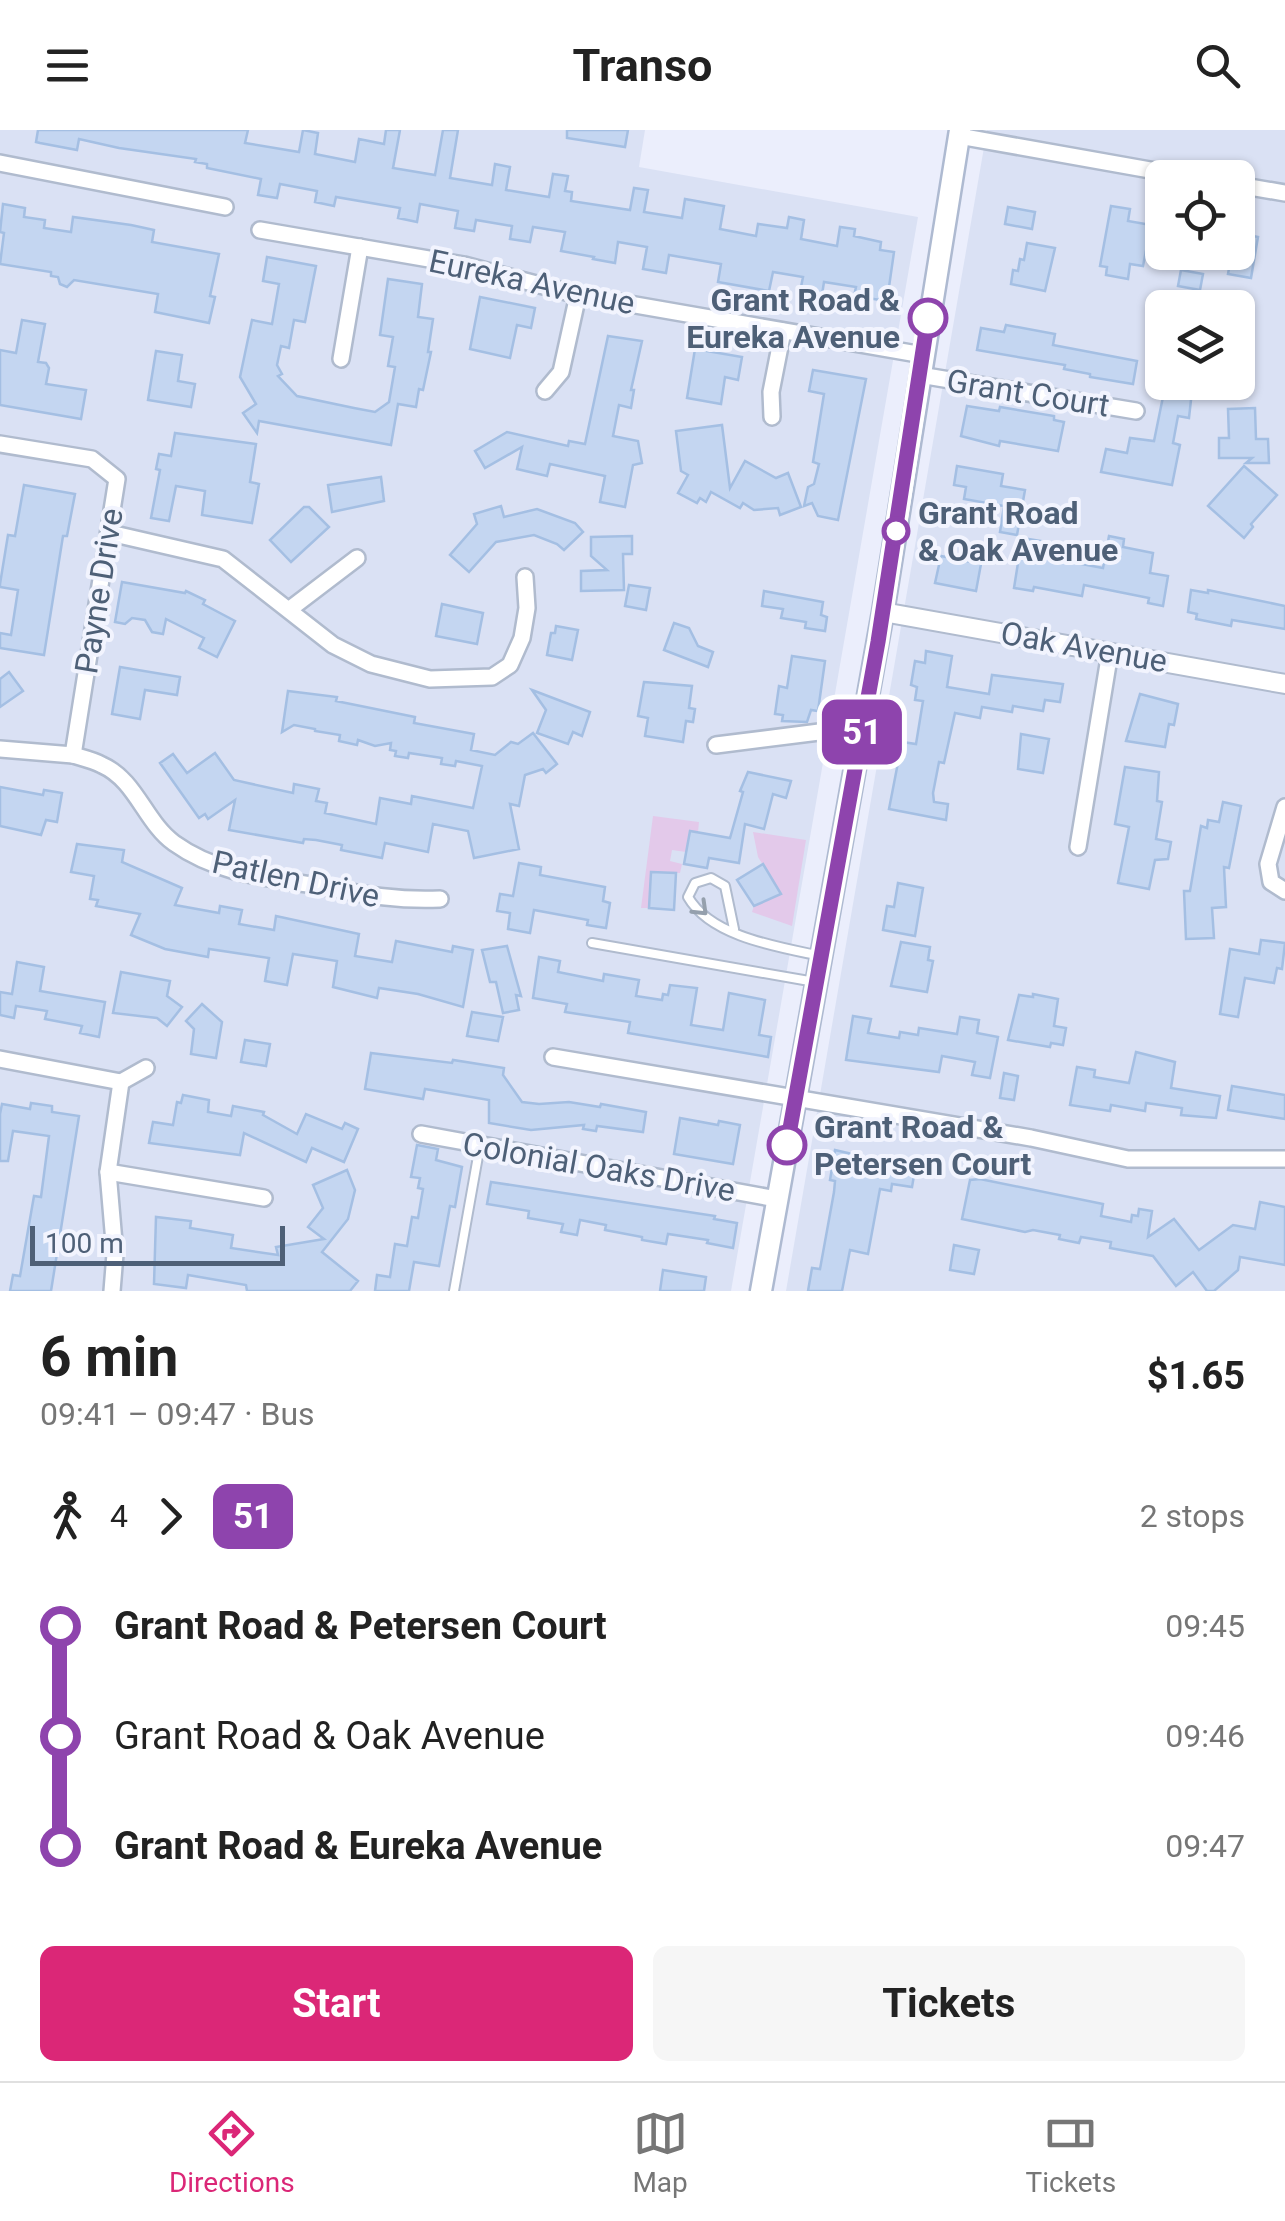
<!DOCTYPE html>
<html lang="en">
<head>
<meta charset="utf-8">
<style>
  :root { --surface:#fff; --page:#f6f6f6; --text:#222; --muted:#767676; --line:#e0e0e0; --accent:#db2777 }
  body { margin:0; font-family:Roboto,sans-serif; background:var(--page); color:var(--text); height:100vh; display:flex; flex-direction:column; font-size:38px; white-space:nowrap }
  * { box-sizing:border-box; margin:0 }
  p { font-size:32px; color:var(--muted) }
  .icon { flex:none; width:55px; height:55px; fill:none; stroke:currentColor; stroke-width:2; stroke-linecap:round; stroke-linejoin:round }
  .map { position:relative; height:1161px; overflow:hidden }
  .side { display:flex; flex-direction:column; background:var(--surface); flex:1 }
  .side>* { flex:none }
  .badge { padding:0 20px; border-radius:15px; font-size:35px; line-height:65px }
  .controls { position:absolute; left:1145px; top:30px; display:grid; gap:20px }
  .controls a { display:grid; place-items:center; width:110px; height:110px; border-radius:15px; background:var(--surface); box-shadow:0 2px 8px #0004; font-size:50px }
  .scale { position:absolute; left:30px; bottom:25px; width:255px; box-sizing:border-box; padding-left:10px; border:5px solid #4e6077; border-top:0; font-size:28px; line-height:35px; white-space:nowrap; color:#4e6077; -webkit-text-stroke:8px #f2f4fe; paint-order:stroke }
  .map>.badge { position:absolute; translate:-50% -50%; box-shadow:0 0 0 5px #fff }
  .legs { display:flex; align-items:center; gap:15px; height:110px; padding:0 40px; font-size:32px }
  .legs p { margin-inline-start:auto }
  .summary { display:flex; align-items:center; justify-content:space-between; height:170px; padding:0 40px }
  h1 { font-size:55px; font-weight:700; line-height:75px }
  .button { display:flex; gap:20px; margin-top:auto; padding:20px 40px }
  .button a { flex:1; height:115px; border-radius:15px; background:var(--accent); color:#fff; font-size:40px; font-weight:700; line-height:115px; text-align:center }
  .button a+a { background:var(--page); color:var(--text) }
  ul { padding:0 40px; list-style:none }
  li { display:flex; align-items:center; gap:35px; height:110px; font-size:38px }
  li i { display:grid; place-items:center; width:15px; height:100%; margin:0 12px; background:currentColor }
  li i::after { content:''; width:25px; height:25px; margin:-12px; border:8px solid; border-radius:50%; background:var(--surface) }
  li p { margin-inline-start:auto }
  li:first-child i { background:linear-gradient(#0000 50%,currentColor 0) }
  li:last-child i { background:linear-gradient(currentColor 50%,#0000 0) }
  header { display:flex; justify-content:space-between; align-items:center; height:130px; padding:0 40px; background:var(--surface); font-size:45px; font-weight:700 }
  .dock { display:flex; justify-content:space-around; align-items:center; height:140px; border-top:2px solid var(--line); background:var(--surface); font-size:28px; color:var(--muted) }
  .dock a { display:grid; justify-items:center; gap:5px }
  .dock .on { color:var(--accent) }
  .map>svg:first-child { display:block }
  .residential { fill:#dae1f4; fill-rule:evenodd }
  .green { fill:#e3c9ea }
  .building { fill:#c4d6f1; stroke:#a4bfe3; stroke-width:2.5 }
  .lines { fill:none; stroke-linecap:round; stroke-linejoin:round }
  .service-casing { stroke:#b0bbce; stroke-width:12 }
  .minor-casing { stroke:#b0bbce; stroke-width:20 }
  .tertiary-casing { stroke:#b0bbce; stroke-width:22 }
  .secondary-casing { stroke:#aebad1; stroke-width:25 }
  .service { stroke:#fff; stroke-width:8 }
  .minor { stroke:#fff; stroke-width:15 }
  .tertiary { stroke:#fff; stroke-width:18 }
  .secondary { stroke:#fff; stroke-width:20 }
  .oneway { stroke:#95a0ad }
  .line-1-casing { stroke:#fff; stroke-width:22 }
  .line-1 { stroke:#8e44ad; stroke-width:15 }
  .stop-1-dot { fill:#fff; stroke:#8e44ad; stroke-width:5 }
  .labels { text-anchor:middle; stroke-width:8; stroke-linejoin:round; paint-order:stroke }
  .street-label { font-size:32px; fill:#4e6077; stroke:#f2f4fe }
  .stop-label { font-size:32px; font-weight:bold; fill:#4e6077; stroke:#f2f4fe; text-anchor:start }
</style>
</head>
<body>
<header><svg class="icon" aria-label="menu" viewBox="0 0 24 24"><path d="M4 6h16M4 12h16M4 18h16"/></svg>Transo<svg class="icon" aria-label="search" viewBox="0 0 24 24"><circle cx="10" cy="10" r="6"/><path d="M15 15l6 6"/></svg></header>
<div class="map">
<svg width="1285" height="1161" viewBox="0 0 1285 1161">
  <rect width="100%" height="100%" fill="#ebeefc"/>
  <g class="residential">
    <polygon points="0,0 645,0 639,37 918,87 731,1161 0,1161"/>
    <path d="M987 0H1285V1161H786ZM1162 48H1238V122H1162ZM1162 178H1238V252H1162Z"/>
  </g>
  <g class="green">
    <polygon points="653,686 699,692 698,702 690,701 686,722 672,720 670,731 682,734 680,743 651,742 649,778 641,778"/>
    <polygon points="753,702 806,710 792,796 752,782 754,776 781,763 758,727"/>
  </g>
  <g class="building">
    <polygon points="38,0 248,0 245,13 299,22 303,0 318,3 315,24 355,32 359,9 384,14 386,0 400,0 393,38 435,45 443,0 458,0 450,48 492,55 495,34 510,37 506,60 549,67 553,44 568,46 565,61 572,62 571,71 630,80 634,58 648,60 644,82 682,88 685,69 724,76 720,99 756,106 758,94 787,98 789,87 804,90 801,109 837,116 840,97 855,99 854,106 881,112 880,120 894,122 887,171 854,166 856,157 824,152 821,171 799,167 803,147 773,142 769,161 718,152 721,134 669,125 666,143 643,139 647,117 618,112 615,133 593,129 594,127 561,121 565,102 533,97 530,112 510,109 512,96 476,90 474,101 455,98 458,81 420,74 417,92 398,88 400,78 336,67 334,76 315,72 317,61 280,54 277,68 258,65 261,49 207,38 207,34 195,32 196,29 119,18 79,9 77,20 40,13 36,12"/>
    <polygon points="567,0 628,0 625,17 567,8"/>
    <polygon points="3,74 25,78 24,87 45,90 44,98 71,102 73,87 131,95 154,100 152,112 219,124 210,166 215,167 209,193 155,182 158,164 74,150 67,157 60,154 58,147 51,146 51,142 0,134 4,103 0,102"/>
    <polygon points="1111,76 1130,79 1128,91 1151,95 1143,136 1130,134 1128,149 1106,145 1107,137 1100,136"/>
    <polygon points="1008,77 1035,82 1032,99 1005,94"/>
    <polygon points="1238,103 1258,107 1251,148 1228,144 1232,122 1238,122"/>
    <polygon points="1027,113 1055,118 1045,161 1011,154 1013,140 1018,141 1020,129 1024,130"/>
    <polygon points="267,127 316,136 305,192 294,190 289,218 281,216 277,235 282,244 278,246 297,266 354,278 375,282 389,272 395,237 388,236 393,207 380,205 388,149 422,154 418,187 433,189 428,222 431,222 423,260 419,259 416,277 398,274 391,315 259,291 257,303 243,283 256,274 240,247 252,190 272,194 279,154 263,151"/>
    <polygon points="1181,140 1203,144 1200,160 1178,156"/>
    <polygon points="480,167 535,178 531,198 517,195 510,228 470,219"/>
    <polygon points="22,190 45,194 38,232 46,233 49,238 46,254 86,260 81,289 0,275 0,220 16,223"/>
    <polygon points="1006,195 1055,204 1053,215 1137,231 1133,254 1090,247 1090,244 1064,239 1065,235 977,220 981,198 1004,202"/>
    <polygon points="608,206 642,211 631,260 634,260 631,278 619,275 613,306 638,311 642,333 633,335 625,377 600,372 605,346 550,334 547,346 517,339 522,317 485,338 475,321 507,302 568,316 569,311 585,314"/>
    <polygon points="695,219 742,227 738,250 725,247 721,274 687,268"/>
    <polygon points="156,221 182,225 178,251 195,254 191,277 148,270"/>
    <polygon points="813,240 866,249 838,390 818,386 812,373 804,376 808,357 814,354 819,334 813,332 824,264 809,261"/>
    <polygon points="1166,252 1193,252 1189,288 1178,286 1173,313 1180,315 1172,355 1101,342 1106,319 1127,323 1130,308 1154,311"/>
    <polygon points="967,276 999,281 1000,277 1054,286 1054,290 1064,292 1058,321 1000,311 999,316 961,306"/>
    <polygon points="1255,278 1256,309 1268,309 1269,333 1246,333 1252,328 1219,328 1219,308 1229,308 1228,279"/>
    <polygon points="722,295 730,358 745,331 776,348 788,343 801,377 780,385 778,378 754,380 743,373 740,378 711,362 706,372 700,368 697,373 678,363 688,345 681,341 676,301"/>
    <polygon points="175,303 256,314 250,352 259,354 252,393 202,385 205,361 176,356 169,391 151,388 160,340 156,339 159,324 171,326"/>
    <polygon points="957,336 1003,344 1001,356 1025,360 1017,405 1000,402 1004,376 964,369 966,357 954,355"/>
    <polygon points="1244,336 1277,365 1251,394 1253,397 1244,408 1208,376"/>
    <polygon points="381,347 384,371 332,382 328,355"/>
    <polygon points="24,355 75,364 67,406 63,406 44,525 0,518 0,503 11,505 18,460 0,457 0,454 8,405 15,406"/>
    <polygon points="501,376 504,387 537,379 575,393 583,402 564,420 557,414 534,405 496,412 469,442 450,425 477,394 474,384"/>
    <polygon points="304,377 309,377 329,397 291,432 270,410"/>
    <polygon points="632,406 632,424 623,424 624,460 581,461 581,441 607,440 591,426 591,407"/>
    <polygon points="1109,406 1124,409 1123,417 1153,423 1150,443 1168,446 1163,476 1148,473 1149,468 1084,455 1082,466 1034,457 1033,461 1014,458 1022,408 1053,413 1050,428 1103,438"/>
    <polygon points="941,426 981,434 976,461 935,453"/>
    <polygon points="122,452 185,463 186,461 205,470 203,474 235,491 217,527 199,518 204,508 166,489 163,504 152,502 145,490 132,488 125,494 115,492"/>
    <polygon points="629,455 650,458 646,480 625,476"/>
    <polygon points="1191,460 1208,463 1208,460 1285,476 1285,499 1232,490 1231,496 1196,489 1197,484 1188,482"/>
    <polygon points="764,461 823,472 821,485 827,487 825,501 805,498 806,492 781,488 783,479 762,476"/>
    <polygon points="442,474 483,483 477,514 436,506"/>
    <polygon points="674,493 689,498 698,516 713,522 708,537 664,520"/>
    <polygon points="556,496 578,500 572,530 547,525 551,503 555,503"/>
    <polygon points="926,521 952,526 947,557 989,564 992,545 1063,554 1060,572 1045,570 1043,581 1013,576 1012,582 982,577 980,588 955,583 944,633 939,632 933,663 934,672 948,674 946,690 889,679 902,612 916,614 923,571 915,570 917,557 911,555 915,531 925,533"/>
    <polygon points="792,526 825,531 818,581 811,580 807,592 782,591 783,585 775,584 779,556 787,558"/>
    <polygon points="120,537 180,547 177,565 145,560 140,589 112,584"/>
    <polygon points="9,542 23,561 0,577 0,549"/>
    <polygon points="644,552 692,556 689,578 695,579 693,592 686,591 683,612 645,606 648,588 638,586"/>
    <polygon points="532,560 590,582 582,606 573,602 568,614 537,603 546,580"/>
    <polygon points="288,561 337,567 336,571 415,587 414,593 474,604 471,620 495,625 511,612 518,614 533,603 557,634 546,643 543,639 525,645 519,676 510,674 519,719 474,728 468,701 433,694 428,722 385,713 382,728 341,720 342,715 316,710 304,709 303,713 229,700 235,670 208,689 205,684 199,688 160,633 173,624 187,643 215,623 234,650 293,663 294,654 319,659 316,671 327,673 325,683 376,694 380,668 411,674 412,666 473,678 482,636 456,631 455,636 441,634 442,628 409,623 408,628 395,626 396,621 390,620 391,613 375,616 358,610 357,615 339,611 340,605 315,601 315,599 294,595 282,602"/>
    <polygon points="1140,564 1178,574 1174,595 1169,594 1165,617 1126,611"/>
    <polygon points="1021,604 1049,609 1043,643 1018,639"/>
    <polygon points="1125,637 1159,642 1157,671 1162,672 1156,709 1171,712 1168,729 1155,730 1149,759 1118,753 1129,697 1115,694"/>
    <polygon points="748,642 791,651 786,668 773,664 764,699 745,694 739,733 709,728 707,738 684,734 690,701 730,708 743,662 740,661"/>
    <polygon points="0,657 43,665 44,660 62,663 57,692 46,690 41,705 0,696"/>
    <polygon points="1223,672 1241,676 1229,738 1224,737 1226,777 1212,778 1214,808 1186,809 1184,761 1190,761 1201,696 1207,698 1208,690 1219,692"/>
    <polygon points="77,714 124,720 122,732 182,758 175,775 219,783 220,776 242,780 239,794 274,800 276,786 359,804 355,826 392,832 396,811 452,822 453,816 473,820 463,877 418,864 379,858 377,868 333,857 337,831 293,824 287,855 265,851 269,828 209,819 208,827 165,819 131,805 140,784 96,776 98,770 90,769 94,746 71,742"/>
    <polygon points="519,733 541,737 540,745 605,757 603,771 610,773 606,798 587,795 588,790 534,780 530,803 508,799 510,783 497,781 500,764 513,766"/>
    <polygon points="763,734 781,764 754,776 737,750"/>
    <polygon points="651,742 676,743 674,780 649,778"/>
    <polygon points="898,753 923,758 915,806 883,800 887,776 894,777"/>
    <polygon points="1261,810 1285,813 1282,839 1277,838 1274,853 1245,848 1238,887 1220,884 1230,819 1259,824"/>
    <polygon points="901,812 930,817 928,830 933,831 927,862 891,856"/>
    <polygon points="507,816 521,866 516,865 519,880 503,883 496,852 490,852 482,820"/>
    <polygon points="539,827 560,831 558,842 603,851 604,844 639,850 636,866 662,870 663,864 668,865 670,855 697,858 691,895 723,900 729,863 765,870 759,905 771,907 768,927 628,903 630,892 565,882 567,874 533,868"/>
    <polygon points="17,832 44,837 40,861 105,872 99,907 80,903 82,896 45,889 47,881 16,876 14,888 0,885 0,862 12,864"/>
    <polygon points="121,842 170,851 167,866 182,877 167,896 157,888 113,883"/>
    <polygon points="1033,864 1058,869 1054,896 1066,898 1063,915 1051,913 1050,917 1008,910 1019,865 1033,867"/>
    <polygon points="202,874 222,892 216,928 191,924 194,899 186,891"/>
    <polygon points="472,882 503,887 498,911 467,906"/>
    <polygon points="853,886 871,889 868,903 899,908 900,902 918,905 919,898 957,904 960,887 979,890 977,903 998,907 990,948 972,945 975,932 942,926 939,942 846,930"/>
    <polygon points="245,910 270,914 266,936 241,932"/>
    <polygon points="1136,922 1175,932 1171,958 1220,966 1216,988 1181,985 1182,978 1146,973 1145,981 1111,975 1110,981 1070,975 1077,937 1095,940 1094,947 1129,953"/>
    <polygon points="371,923 452,933 453,930 504,938 503,945 522,972 539,974 569,972 600,977 601,974 646,982 643,1002 597,996 596,1001 583,999 584,995 531,1000 489,993 489,970 425,959 423,969 365,959"/>
    <polygon points="1004,943 1018,946 1014,970 1000,968"/>
    <polygon points="1232,956 1285,965 1285,989 1228,980"/>
    <polygon points="183,965 209,970 208,982 231,986 233,976 264,982 263,985 297,1004 306,984 342,999 345,993 358,999 344,1032 312,1018 306,1032 244,1003 240,1025 149,1013 153,992 173,995 177,972 181,973"/>
    <polygon points="31,973 52,976 52,982 79,986 51,1161 10,1161 13,1145 20,1146 34,1066 41,1067 49,1006 13,1001 8,1031 0,1031 0,984 2,974 30,979"/>
    <polygon points="680,988 718,995 719,991 740,995 733,1034 674,1024"/>
    <polygon points="417,1015 438,1019 436,1030 462,1037 455,1077 450,1076 439,1136 414,1132 409,1161 375,1161 377,1145 390,1147 395,1114 407,1116 412,1087 418,1088 423,1059 418,1058 420,1048 411,1047"/>
    <polygon points="835,1020 895,1034 896,1030 916,1034 912,1057 892,1054 891,1061 880,1059 868,1124 850,1120 842,1161 808,1161 812,1138 820,1139 834,1062 835,1051 830,1050"/>
    <polygon points="347,1040 355,1060 348,1089 322,1122 358,1151 350,1161 247,1161 246,1155 188,1145 186,1158 154,1154 156,1087 191,1091 190,1098 233,1105 231,1118 278,1125 276,1117 324,1109 308,1097 323,1078 313,1055"/>
    <polygon points="980,1049 1103,1074 1101,1086 1131,1092 1132,1085 1138,1086 1139,1079 1152,1081 1148,1107 1174,1089 1199,1120 1233,1095 1255,1099 1260,1072 1285,1077 1285,1135 1240,1127 1238,1140 1214,1161 1207,1161 1193,1142 1176,1156 1153,1126 1110,1118 1111,1112 1081,1107 1079,1113 1059,1109 1060,1105 1033,1100 1025,1102 962,1089 970,1050"/>
    <polygon points="491,1052 715,1086 714,1089 737,1093 733,1118 707,1113 708,1110 668,1104 666,1114 642,1110 642,1107 605,1100 606,1095 580,1090 577,1105 561,1102 563,1094 528,1088 529,1081 487,1074"/>
    <polygon points="954,1115 979,1120 974,1144 950,1140"/>
    <polygon points="663,1140 706,1147 704,1161 660,1161"/>
  </g>
  <g class="lines">
    <defs>
      <g id="service">
        <path d="M734 799 725 756 711 748 695 753 688 767C711 807 779 817 821 826"/>
        <polyline points="592,813 815,852"/>
        <polyline points="454,1161 480,1015"/>
      </g>
      <g id="minor">
        <polyline points="959,6 1195,48"/>
        <polyline points="0,33 225,77"/>
        <polyline points="1238,55 1285,63"/>
        <polyline points="260,100 464,135 578,165 923,225"/>
        <polyline points="341,229 360,117"/>
        <polyline points="920,245 1136,281"/>
        <polyline points="545,261 561,242 578,165"/>
        <polyline points="772,287 771,262 783,201"/>
        <polyline points="0,314 92,329 117,349 73,625 0,619"/>
        <polyline points="110,403 223,429 333,515 371,534 430,549 492,547 510,535 522,508 527,478 525,447"/>
        <polyline points="290,479 357,428"/>
        <polyline points="716,615 835,600 862,605"/>
        <path d="M73 625C83 628 93 630 102 635 136 650 145 692 174 713 217 744 268 748 319 756 362 764 395 771 440 769"/>
        <polyline points="1285,677 1268,734 1271,752 1285,761"/>
        <polyline points="1078,717 1110,522"/>
        <polyline points="553,927 1031,1008 1128,1029 1285,1029"/>
        <polyline points="0,929 121,952 108,1042 115,1124 112,1161"/>
        <polyline points="121,952 146,938"/>
        <polyline points="421,1004 777,1069"/>
        <polyline points="108,1042 264,1068"/>
      </g>
      <polyline id="tertiary" points="883,482 1285,554"/>
      <polyline id="secondary" points="761,1161 883,482 960,0"/>
    </defs>
    <use href="#service" class="service-casing"/>
    <use href="#minor" class="minor-casing"/>
    <use href="#tertiary" class="tertiary-casing"/>
    <use href="#secondary" class="secondary-casing"/>
    <use href="#service" class="service"/>
    <use href="#minor" class="minor"/>
    <use href="#tertiary" class="tertiary"/>
    <use href="#secondary" class="secondary"/>
  </g>
  <defs><path id="oneway-chevron" d="M-2-3.5L2.5 0L-2 3.5" fill="none" stroke-width="1.6" stroke-linecap="round" stroke-linejoin="round" transform="scale(2.5)"/></defs>
  <use class="oneway" href="#oneway-chevron" transform="translate(701 779) rotate(44)"/>
  <g class="lines">
    <defs>
      <polyline id="line-1" points="787,1015 878,512 928,188"/>
    </defs>
    <use href="#line-1" class="line-1-casing"/>
    <use href="#line-1" class="line-1"/>
  </g>
  <g class="stop-1-dot">
    <circle cx="928" cy="188" r="18"/>
    <circle cx="896" cy="401" r="12"/>
    <circle cx="787" cy="1015" r="18"/>
  </g>
  <g class="labels">
    <g class="street-label">
      <text transform="translate(532 152) rotate(12)" y="11">Eureka Avenue</text>
      <text transform="translate(1028 263) rotate(9)" y="11">Grant Court</text>
      <text transform="translate(99 461) rotate(-81)" y="11">Payne Drive</text>
      <text transform="translate(1084 517) rotate(10)" y="11">Oak Avenue</text>
      <text transform="translate(296 749) rotate(12)" y="11">Patlen Drive</text>
      <text transform="translate(599 1037) rotate(10)" y="11">Colonial Oaks Drive</text>
    </g>
    <g class="stop-label">
      <text x="900" y="181" text-anchor="end">Grant Road &amp;<tspan x="900" dy="37">Eureka Avenue</tspan></text>
      <text x="918" y="394">Grant Road<tspan x="918" dy="37">&amp; Oak Avenue</tspan></text>
      <text x="814" y="1008">Grant Road &amp;<tspan x="814" dy="37">Petersen Court</tspan></text>
    </g>
  </g>
</svg>
<div class="controls">
<a><svg class="icon" aria-label="locate" viewBox="0 0 24 24"><circle cx="12" cy="12" r="6"/><path d="M12 2v4M12 18v4M2 12h4M18 12h4"/></svg></a>
<a><svg class="icon" aria-label="layers" viewBox="0 0 24 24"><path d="M12 4l9 5-9 5-9-5zM3 14l9 5 9-5"/></svg></a>
</div>
<div class="scale">100 m</div>
<b class="badge" style="left:862px;top:602px;background:#8e44ad;color:#fff">51</b>
</div>
<section class="side">
<div class="summary"><div><h1>6 min</h1><p>09:41 – 09:47 · Bus</p></div><b>$1.65</b></div>
<div class="legs"><svg class="icon" aria-label="walk" viewBox="0 0 24 24"><circle cx="13" cy="4" r="2"/><path d="M13 8l-2 6 4 7M11 14l-3 7M7 12l3-4h3l4 4"/></svg>4<svg class="icon" aria-label="forward" viewBox="0 0 24 24"><path d="M9 5l7 7-7 7"/></svg><b class="badge" style="background:#8e44ad;color:#fff">51</b><p>2 stops</p></div>
<ul>
<li><i style="color:#8e44ad"></i><b>Grant Road &amp; Petersen Court</b><p>09:45</p></li>
<li><i style="color:#8e44ad"></i><span>Grant Road &amp; Oak Avenue</span><p>09:46</p></li>
<li><i style="color:#8e44ad"></i><b>Grant Road &amp; Eureka Avenue</b><p>09:47</p></li>
</ul>
<div class="button"><a>Start</a><a>Tickets</a></div>
</section>
<nav class="dock">
<a class="on"><svg class="icon" aria-label="directions" viewBox="0 0 24 24"><path d="M12 3l9 9-9 9-9-9zM9 14v-3h6M13 9l2 2-2 2"/></svg>Directions</a>
<a><svg class="icon" aria-label="map" viewBox="0 0 24 24"><path d="M3 6l6-2 6 2 6-2v14l-6 2-6-2-6 2zM9 4v14M15 6v14"/></svg>Map</a>
<a><svg class="icon" aria-label="tickets" viewBox="0 0 24 24"><path d="M3 7h18v10H3zM15 7v10"/></svg>Tickets</a>
</nav>
</body>
</html>
